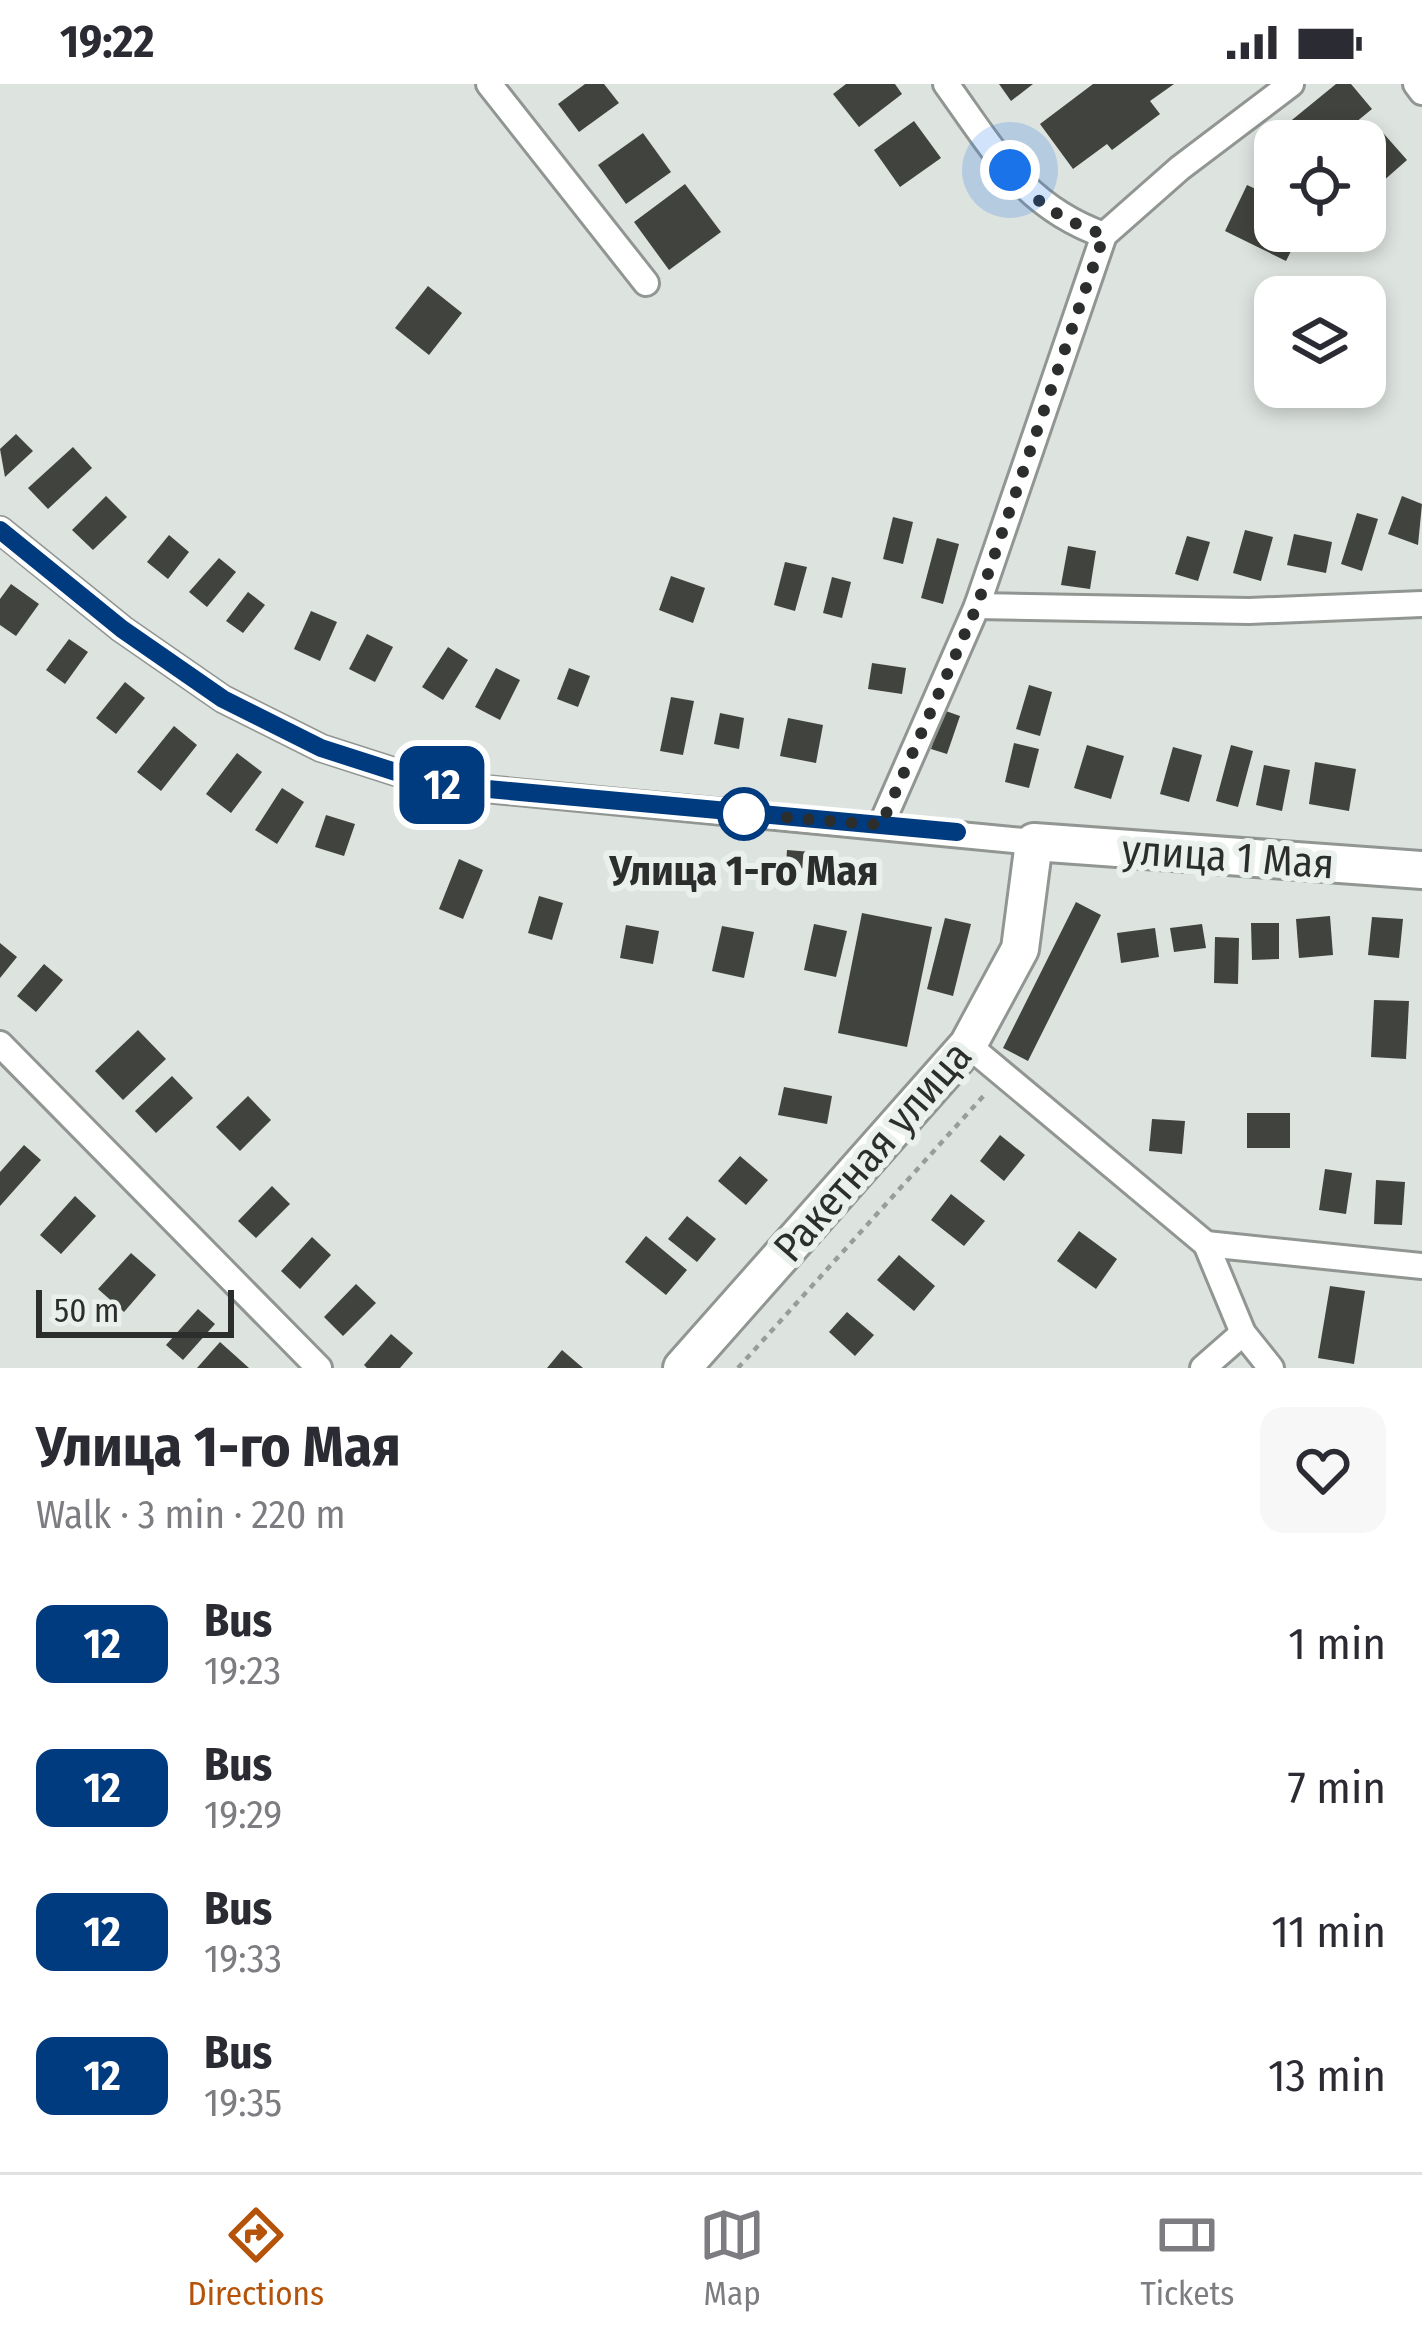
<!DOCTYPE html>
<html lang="en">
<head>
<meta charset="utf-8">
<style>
  :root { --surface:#fff; --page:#f7f7f7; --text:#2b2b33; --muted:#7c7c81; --line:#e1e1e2; --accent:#b45309 }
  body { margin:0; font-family:"Fira Sans Condensed",sans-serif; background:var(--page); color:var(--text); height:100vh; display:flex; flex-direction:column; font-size:45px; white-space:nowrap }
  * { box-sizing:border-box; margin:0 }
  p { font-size:39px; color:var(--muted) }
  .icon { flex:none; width:66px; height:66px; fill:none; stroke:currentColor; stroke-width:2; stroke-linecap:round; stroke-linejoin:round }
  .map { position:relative; height:1284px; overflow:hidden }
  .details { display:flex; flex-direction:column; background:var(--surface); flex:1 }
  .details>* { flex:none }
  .badge { padding:0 24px; border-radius:18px; font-size:42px; line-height:78px }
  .tools { position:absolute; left:1254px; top:36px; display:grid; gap:24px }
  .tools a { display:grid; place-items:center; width:132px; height:132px; border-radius:24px; background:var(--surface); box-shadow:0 6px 18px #0003; font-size:60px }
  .scale { position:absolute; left:36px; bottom:30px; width:198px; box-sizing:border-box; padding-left:12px; border:6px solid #2c2e2d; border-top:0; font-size:33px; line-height:42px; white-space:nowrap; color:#2c2e2d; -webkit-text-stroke:9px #eaf0ec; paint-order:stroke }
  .you { position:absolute; width:60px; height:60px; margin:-30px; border:9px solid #fff; border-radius:50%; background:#1a73e8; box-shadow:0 0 0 18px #1a73e833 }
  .map>.badge { position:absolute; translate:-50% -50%; box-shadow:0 0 0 6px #fff }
  .round { display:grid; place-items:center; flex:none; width:126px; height:126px; border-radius:24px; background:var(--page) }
  .overview { display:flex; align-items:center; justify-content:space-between; height:204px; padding:0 36px }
  h1 { font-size:57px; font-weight:700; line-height:90px }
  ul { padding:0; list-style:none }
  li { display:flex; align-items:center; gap:36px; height:144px; padding:0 36px }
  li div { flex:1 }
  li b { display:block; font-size:45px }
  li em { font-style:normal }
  li .badge { min-width:132px; font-weight:700; text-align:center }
  .status { display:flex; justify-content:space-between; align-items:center; height:84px; padding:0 60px; background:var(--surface); direction:ltr }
  .status svg { height:33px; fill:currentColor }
  .menu { display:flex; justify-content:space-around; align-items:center; height:168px; border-top:3px solid var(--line); background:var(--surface); font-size:33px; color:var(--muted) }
  .menu a { display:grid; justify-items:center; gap:6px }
  .menu .selected { color:var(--accent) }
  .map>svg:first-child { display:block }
  .building { fill:#41433e }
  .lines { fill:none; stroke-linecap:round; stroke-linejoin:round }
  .street-casing { stroke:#919692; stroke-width:30 }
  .secondary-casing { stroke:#919692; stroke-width:42 }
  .path { stroke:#989c9a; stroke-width:4.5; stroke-dasharray:6 6; stroke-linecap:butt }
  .street { stroke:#fff; stroke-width:24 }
  .secondary { stroke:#fff; stroke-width:36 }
  .line-casing { stroke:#fff; stroke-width:27 }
  .line { stroke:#003b80; stroke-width:18 }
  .walk { stroke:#2c2e2d; stroke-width:12; stroke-dasharray:0 21.6 }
  .stop-dot { fill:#fff; stroke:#003b80; stroke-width:6 }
  .labels { text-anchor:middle; stroke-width:12; stroke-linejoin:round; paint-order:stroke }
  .street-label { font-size:42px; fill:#2c2e2d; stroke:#eaf0ec }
  .stop-label { font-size:42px; font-weight:bold; fill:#2c2e2d; stroke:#eaf0ec }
</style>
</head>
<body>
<div class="status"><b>19:22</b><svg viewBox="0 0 49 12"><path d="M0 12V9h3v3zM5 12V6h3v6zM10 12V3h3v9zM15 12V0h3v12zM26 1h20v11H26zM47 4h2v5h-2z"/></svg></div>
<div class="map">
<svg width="1422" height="1284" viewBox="0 0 1422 1284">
  <rect width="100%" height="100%" fill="#dde3df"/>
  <g class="building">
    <polygon points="585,0 604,0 619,19 579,48 558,20"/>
    <polygon points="846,0 895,0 902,10 859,43 833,10"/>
    <polygon points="999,0 1033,0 1011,17"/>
    <polygon points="1093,0 1174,0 1150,17 1160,30 1112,66 1107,60 1073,85 1040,40"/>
    <polygon points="1336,0 1351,0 1372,25 1333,57 1301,57 1287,40"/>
    <polygon points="914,37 941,74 900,103 874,66"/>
    <polygon points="1377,42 1407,76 1365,113 1365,57 1358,57"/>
    <polygon points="643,49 671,88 626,120 598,81"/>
    <polygon points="685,100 721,148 669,186 634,138"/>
    <polygon points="1247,101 1275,114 1275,147 1301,147 1286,177 1225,147"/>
    <polygon points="428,202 462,229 429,271 395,244"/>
    <polygon points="16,350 33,367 5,393 0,365"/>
    <polygon points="73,363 92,384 48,425 28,404"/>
    <polygon points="106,412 127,433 93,466 72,446"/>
    <polygon points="1402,412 1422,420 1418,461 1388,450"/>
    <polygon points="1357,429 1378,435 1362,487 1341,480"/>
    <polygon points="893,433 913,438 903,480 883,475"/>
    <polygon points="1245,446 1273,453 1261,497 1233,489"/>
    <polygon points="1294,450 1332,458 1326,489 1287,481"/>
    <polygon points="169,451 189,468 168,495 147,478"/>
    <polygon points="1187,452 1210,458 1198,497 1175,490"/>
    <polygon points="937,454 959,460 943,520 921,514"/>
    <polygon points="1068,462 1096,467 1090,505 1061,501"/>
    <polygon points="219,474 236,488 207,523 189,508"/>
    <polygon points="785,478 807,483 795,527 774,521"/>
    <polygon points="671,492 705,504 693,539 659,526"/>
    <polygon points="832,493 851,498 842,534 823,529"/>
    <polygon points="11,500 39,520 16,552 0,541 0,515"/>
    <polygon points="248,508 265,521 243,549 226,537"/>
    <polygon points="311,527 337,538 320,577 294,565"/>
    <polygon points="367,550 393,563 375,598 349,585"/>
    <polygon points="69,555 88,568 65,600 46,586"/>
    <polygon points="448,563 468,576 443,616 422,603"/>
    <polygon points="872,579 906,584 902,610 868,605"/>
    <polygon points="496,584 520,596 500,636 475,623"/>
    <polygon points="569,584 590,592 578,623 557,615"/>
    <polygon points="125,598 145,614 116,650 96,634"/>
    <polygon points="1029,601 1052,608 1040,652 1016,645"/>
    <polygon points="671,613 694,617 683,671 660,667"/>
    <polygon points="943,626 960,632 947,670 931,665"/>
    <polygon points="720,629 744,634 739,665 714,660"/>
    <polygon points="788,634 823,641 816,679 780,672"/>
    <polygon points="174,642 197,661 161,707 137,688"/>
    <polygon points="1014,659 1039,665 1029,704 1005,698"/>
    <polygon points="1087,661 1124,672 1111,715 1074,704"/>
    <polygon points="1231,661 1253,667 1238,723 1216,717"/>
    <polygon points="1173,663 1202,671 1189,718 1160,710"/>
    <polygon points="237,669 262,688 231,729 206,710"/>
    <polygon points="1315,678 1356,685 1349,727 1309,720"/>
    <polygon points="1264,681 1290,686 1282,727 1256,721"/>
    <polygon points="282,704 304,718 277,760 255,746"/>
    <polygon points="326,731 355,740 344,772 315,763"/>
    <polygon points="787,766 824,769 823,786 786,783"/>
    <polygon points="459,775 483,786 463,835 439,825"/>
    <polygon points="539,812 563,819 552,856 528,849"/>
    <polygon points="1076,818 1101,831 1028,977 1003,964"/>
    <polygon points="862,829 932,843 907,963 838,949"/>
    <polygon points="1330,832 1333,871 1299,874 1296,835"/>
    <polygon points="1372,833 1403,835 1399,874 1368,871"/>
    <polygon points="945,834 971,840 953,912 927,905"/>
    <polygon points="1251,839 1279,839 1279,875 1252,876"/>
    <polygon points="814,840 847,847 836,893 804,886"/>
    <polygon points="1202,840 1206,864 1174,868 1170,844"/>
    <polygon points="626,841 659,847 653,880 620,874"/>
    <polygon points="722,842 754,848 744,894 712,887"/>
    <polygon points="1155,844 1159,873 1121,879 1117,849"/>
    <polygon points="1215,853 1239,854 1238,900 1214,899"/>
    <polygon points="0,859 17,873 0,894"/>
    <polygon points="44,880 63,896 36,928 17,912"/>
    <polygon points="1374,916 1409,917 1406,975 1371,973"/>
    <polygon points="138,946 166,975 123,1016 95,987"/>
    <polygon points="172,992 193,1014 156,1049 135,1027"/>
    <polygon points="784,1003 832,1012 827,1040 778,1031"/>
    <polygon points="248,1012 271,1036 240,1067 216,1043"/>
    <rect x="1247" y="1029" width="43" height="35"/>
    <polygon points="1152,1035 1185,1037 1182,1070 1149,1067"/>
    <polygon points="1000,1051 1025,1071 1004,1097 980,1077"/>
    <polygon points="24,1061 41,1076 0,1122 0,1088"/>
    <polygon points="740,1072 768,1096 746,1121 718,1097"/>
    <polygon points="1325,1085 1352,1089 1346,1130 1319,1126"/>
    <polygon points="1376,1096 1405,1098 1402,1141 1374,1140"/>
    <polygon points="272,1102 290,1120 256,1154 238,1137"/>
    <polygon points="951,1110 985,1137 964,1162 931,1136"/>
    <polygon points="75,1112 96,1132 61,1170 40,1151"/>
    <polygon points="687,1132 716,1155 697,1178 668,1155"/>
    <polygon points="1079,1147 1117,1175 1096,1205 1057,1177"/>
    <polygon points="646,1152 687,1186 666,1211 625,1178"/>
    <polygon points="312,1153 331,1171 300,1205 281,1187"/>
    <polygon points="131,1169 156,1191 124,1228 98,1205"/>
    <polygon points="899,1171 935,1202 914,1227 877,1196"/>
    <polygon points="356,1200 376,1219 343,1252 324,1233"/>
    <polygon points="1330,1202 1365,1207 1354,1280 1318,1274"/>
    <polygon points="198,1225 215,1240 183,1276 166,1261"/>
    <polygon points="847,1228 874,1251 855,1272 829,1248"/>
    <polygon points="391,1250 413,1269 400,1284 367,1284 364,1281"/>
    <polygon points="220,1258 249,1284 197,1284"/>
    <polygon points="562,1266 583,1284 547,1284"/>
  </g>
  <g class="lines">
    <defs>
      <g id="street">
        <polyline points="489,0 646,199"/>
        <path d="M946 0C993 65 1024 123 1104 151"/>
        <polyline points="1416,0 1422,8"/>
        <polyline points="0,446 122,545 223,615 321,664 433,700 1034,758"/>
        <polyline points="977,522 1249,527 1422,520"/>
        <polyline points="881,741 977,522 1104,151 1180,84 1291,0"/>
        <polyline points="0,960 319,1284"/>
        <polyline points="968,961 1206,1160 1243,1249 1271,1284"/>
        <polyline points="1206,1160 1422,1182"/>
        <polyline points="1203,1284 1243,1249"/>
      </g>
      <polyline id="secondary" points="682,1284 968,961 1020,865 1034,758 1422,786"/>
    </defs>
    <use href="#street" class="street-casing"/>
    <use href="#secondary" class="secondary-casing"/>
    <polyline class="path" points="738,1284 987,1008"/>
    <use href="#street" class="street"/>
    <use href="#secondary" class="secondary"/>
  </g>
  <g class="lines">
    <defs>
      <polyline id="line" points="0,446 122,545 223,615 321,664 433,700 957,748"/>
    </defs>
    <use href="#line" class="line-casing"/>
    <use href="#line" class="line"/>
    <path class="walk" d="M744 730 881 741 977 522 1104 151C1065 137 1035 120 1010 86"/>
  </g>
  <circle class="stop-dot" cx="744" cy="730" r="24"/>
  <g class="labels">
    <g class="street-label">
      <text transform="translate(1228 772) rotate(4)" y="15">улица 1 Мая</text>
      <text transform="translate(872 1067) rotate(-49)" y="15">Ракетная улица</text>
    </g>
    <g class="stop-label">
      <text x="744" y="801">Улица 1-го Мая</text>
    </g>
  </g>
</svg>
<div class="tools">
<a><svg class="icon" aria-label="locate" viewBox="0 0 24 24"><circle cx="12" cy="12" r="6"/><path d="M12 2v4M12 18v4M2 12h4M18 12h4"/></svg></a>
<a><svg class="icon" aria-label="layers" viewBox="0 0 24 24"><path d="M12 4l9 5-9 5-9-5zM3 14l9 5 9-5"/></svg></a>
</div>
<div class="scale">50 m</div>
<div class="you" style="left:1010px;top:86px"></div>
<b class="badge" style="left:442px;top:701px;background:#003b80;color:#fff">12</b>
</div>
<section class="details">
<div class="overview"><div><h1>Улица 1-го Мая</h1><p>Walk · 3 min · 220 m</p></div><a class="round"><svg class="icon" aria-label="heart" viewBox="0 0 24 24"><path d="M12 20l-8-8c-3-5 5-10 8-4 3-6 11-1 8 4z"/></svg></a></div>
<ul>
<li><span class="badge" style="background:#003b80;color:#fff">12</span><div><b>Bus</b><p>19:23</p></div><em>1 min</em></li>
<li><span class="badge" style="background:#003b80;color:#fff">12</span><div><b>Bus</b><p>19:29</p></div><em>7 min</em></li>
<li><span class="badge" style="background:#003b80;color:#fff">12</span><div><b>Bus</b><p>19:33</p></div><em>11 min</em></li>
<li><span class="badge" style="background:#003b80;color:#fff">12</span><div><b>Bus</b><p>19:35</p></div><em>13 min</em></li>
</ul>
</section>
<nav class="menu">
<a class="selected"><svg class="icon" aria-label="directions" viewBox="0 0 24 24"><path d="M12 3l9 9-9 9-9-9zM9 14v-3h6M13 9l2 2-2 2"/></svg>Directions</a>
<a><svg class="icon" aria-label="map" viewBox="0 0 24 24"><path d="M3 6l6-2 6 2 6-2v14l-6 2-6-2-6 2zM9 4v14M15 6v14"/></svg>Map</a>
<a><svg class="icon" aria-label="tickets" viewBox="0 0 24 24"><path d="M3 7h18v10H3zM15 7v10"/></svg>Tickets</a>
</nav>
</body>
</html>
